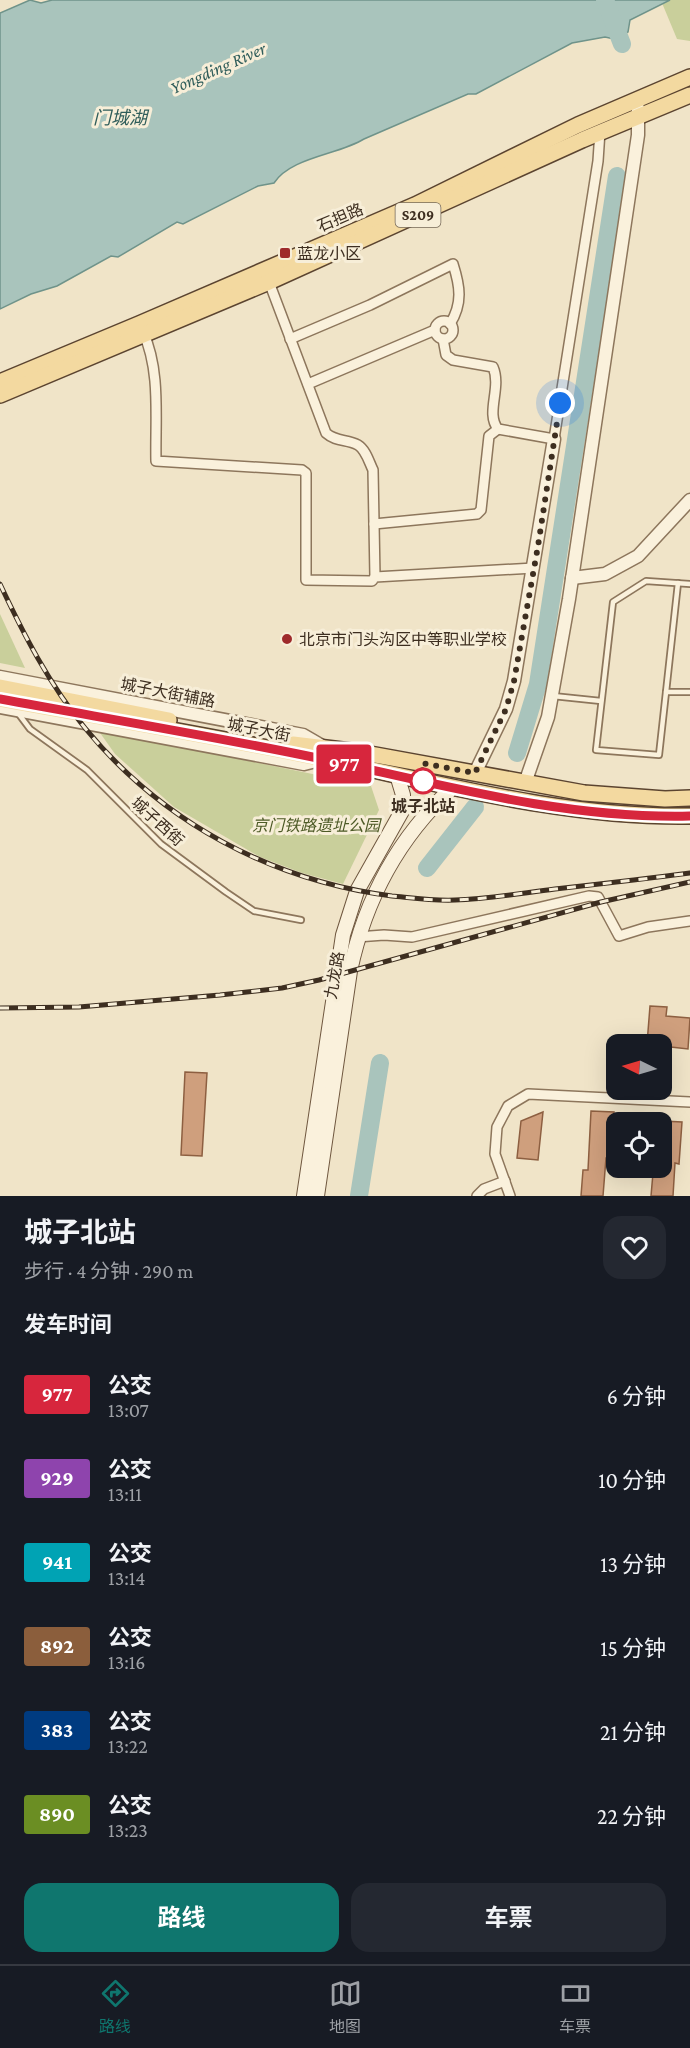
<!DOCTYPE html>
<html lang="zh">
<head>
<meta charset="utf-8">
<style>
  :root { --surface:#171b24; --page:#242831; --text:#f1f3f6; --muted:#9ea1a6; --line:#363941; --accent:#0f766e }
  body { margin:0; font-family:"Crimson Pro","Noto Sans SC",serif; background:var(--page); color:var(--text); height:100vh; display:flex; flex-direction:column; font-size:22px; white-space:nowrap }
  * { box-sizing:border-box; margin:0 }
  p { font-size:20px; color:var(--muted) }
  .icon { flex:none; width:33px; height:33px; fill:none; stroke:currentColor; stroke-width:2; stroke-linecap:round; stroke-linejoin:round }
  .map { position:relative; height:1196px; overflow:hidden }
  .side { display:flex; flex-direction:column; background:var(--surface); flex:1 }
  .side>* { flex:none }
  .badge { padding:0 12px; border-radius:4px; font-size:21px; line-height:39px }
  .needle { width:39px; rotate:275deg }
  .fabs { position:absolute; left:606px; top:1034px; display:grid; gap:12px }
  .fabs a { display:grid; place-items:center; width:66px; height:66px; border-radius:12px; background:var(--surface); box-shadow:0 6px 24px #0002; font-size:30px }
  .you { position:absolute; width:30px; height:30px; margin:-15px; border:4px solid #fff; border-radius:50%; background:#1a73e8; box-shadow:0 0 0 9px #1a73e833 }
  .map>.badge { position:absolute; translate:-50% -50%; box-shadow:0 0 0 3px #fff }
  h2 { padding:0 24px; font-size:22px; line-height:54px }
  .round { display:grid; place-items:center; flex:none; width:63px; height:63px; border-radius:18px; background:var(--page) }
  .summary { display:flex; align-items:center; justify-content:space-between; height:102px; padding:0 24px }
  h1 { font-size:28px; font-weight:700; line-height:45px }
  .cta { display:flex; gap:12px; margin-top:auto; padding:12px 24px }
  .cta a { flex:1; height:69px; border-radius:18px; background:var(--accent); color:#fff; font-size:24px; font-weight:700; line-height:69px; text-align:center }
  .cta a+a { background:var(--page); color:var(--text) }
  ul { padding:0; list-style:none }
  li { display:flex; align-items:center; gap:18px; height:84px; padding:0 24px }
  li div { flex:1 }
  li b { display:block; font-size:22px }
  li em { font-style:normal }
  li .badge { min-width:66px; font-weight:700; text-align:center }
  .tabs { display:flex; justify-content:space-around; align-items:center; height:84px; border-top:2px solid var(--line); background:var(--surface); font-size:16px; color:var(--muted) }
  .tabs a { display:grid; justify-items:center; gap:3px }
  .tabs .on { color:var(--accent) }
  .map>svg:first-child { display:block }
  .green { fill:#c9cf9b }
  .water { fill:#a9c4bc; stroke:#6f938a; stroke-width:1.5 }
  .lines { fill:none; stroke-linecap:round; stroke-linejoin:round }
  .river { stroke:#a9c4bc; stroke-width:18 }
  .building { fill:#cf9f7d; stroke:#8d5f41; stroke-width:1.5 }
  .service-casing { stroke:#8d765c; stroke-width:8 }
  .minor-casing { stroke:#8d765c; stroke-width:12 }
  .tertiary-casing { stroke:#8d765c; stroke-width:15 }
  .secondary-casing { stroke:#6f573f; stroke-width:16 }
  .primary-casing { stroke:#5b4430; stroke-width:18 }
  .service { stroke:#faf1dc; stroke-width:4.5 }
  .minor { stroke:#faf1dc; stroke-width:9 }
  .tertiary { stroke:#faf1dc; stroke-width:12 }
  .secondary { stroke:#faf1dc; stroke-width:14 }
  .primary { stroke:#f3d9a0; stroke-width:15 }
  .rail-casing { stroke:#3d2e20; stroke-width:5 }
  .rail { stroke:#f7eed8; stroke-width:3; stroke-dasharray:9; stroke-linecap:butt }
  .line-casing { stroke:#fff; stroke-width:14 }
  .line { stroke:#d7263d; stroke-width:9 }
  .walk { stroke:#3d2e20; stroke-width:6; stroke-dasharray:0 10.8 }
  .poi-dot { fill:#9e2a2b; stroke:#f7eed8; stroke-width:2 }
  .stop-dot { fill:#fff; stroke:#d7263d; stroke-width:3 }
  .labels { text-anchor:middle; stroke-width:6; stroke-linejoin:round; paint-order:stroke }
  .shield { fill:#f7eed8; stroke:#756857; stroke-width:1.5 }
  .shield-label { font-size:15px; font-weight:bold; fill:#3d2e20 }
  .street-label { font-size:16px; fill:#3d2e20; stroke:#f7eed8 }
  .poi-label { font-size:16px; fill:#3d2e20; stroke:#f7eed8; text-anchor:start }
  .stop-label { font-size:16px; font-weight:bold; fill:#3d2e20; stroke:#f7eed8 }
  .park-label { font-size:16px; font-style:italic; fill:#4d5a26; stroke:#f7eed8 }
  .water-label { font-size:18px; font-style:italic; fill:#2f5d5a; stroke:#f7eed8 }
</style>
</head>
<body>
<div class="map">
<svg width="690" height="1196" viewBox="0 0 690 1196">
  <rect width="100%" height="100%" fill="#f0e4c8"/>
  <g class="green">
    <polygon points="670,0 690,0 690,41 677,39 662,3"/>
    <polygon points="0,614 25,668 0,663"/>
    <polygon points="98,730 371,786 379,810 343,884 302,873 260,857 174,807 115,754"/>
  </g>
  <path class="water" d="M30 0 41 3 52 0H670L630 20 628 32 614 39 605 37 572 43 476 94H468L364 139C338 155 291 157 274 183L258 186 183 224 177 222 118 257 111 256 57 286 31 294 0 309V13Z"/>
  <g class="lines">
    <g class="river">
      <polyline points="605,0 622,44"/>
      <polyline points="517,753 538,684 617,176"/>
      <polyline points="427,868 475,807"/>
      <polyline points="359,1196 380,1063"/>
    </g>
  </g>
  <g class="building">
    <polygon points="650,1006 667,1007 666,1016 690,1018 688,1049 662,1046 662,1044 647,1044"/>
    <polygon points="185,1072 207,1073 202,1156 181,1155"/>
    <polygon points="591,1111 614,1112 611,1158 606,1158 603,1196 581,1196 583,1170 588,1170"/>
    <polygon points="543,1112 538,1160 517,1158 521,1121"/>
    <polygon points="662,1121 682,1122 679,1164 675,1163 673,1196 651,1196 653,1173 662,1174"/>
  </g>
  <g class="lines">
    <defs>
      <g id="service">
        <polyline points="690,584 646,581 613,602 596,750 659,755 666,692 690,692"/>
        <polyline points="666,692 678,583"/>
        <polyline points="553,696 601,701"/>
        <polyline points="18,713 30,729 87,770 161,844 226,892 254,911 301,920"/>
      </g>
      <g id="minor">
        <path d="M269 282 326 433C336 442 347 439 358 445 366 450 369 462 373 470L375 577"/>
        <circle cx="444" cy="330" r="9"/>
        <path d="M143 332C161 371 155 419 156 461L302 470 306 473V580L372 581 375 577 534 568"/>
        <path d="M290 339 370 305 453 264C460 286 463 303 450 324"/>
        <path d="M443 339 446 355 453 360 493 367C502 388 485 413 498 429L554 439 598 161 600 131"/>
        <polyline points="308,384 435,330"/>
        <polyline points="374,524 477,514 481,510 489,436 498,429"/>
        <polyline points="357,937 384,935 412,937 589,896 598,897 619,936 648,927 690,921"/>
        <polyline points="477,1196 484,1189 505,1181"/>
        <polyline points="510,1196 495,1154 497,1127 508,1106 528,1094 690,1102"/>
      </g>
      <g id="tertiary">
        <polyline points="572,578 605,574 638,556 690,500"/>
        <polyline points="0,677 303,735 322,746"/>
        <polyline points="0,707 304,764 320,760"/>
        <polyline points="475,773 506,709 514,681 554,439"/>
        <polyline points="525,783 548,717 569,599 638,135 638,108"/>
      </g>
      <g id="secondary">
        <polyline points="304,1196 343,935 357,891 402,811 403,795 397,775"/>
        <path d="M317 1196 350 971C365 900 399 837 452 788"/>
      </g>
      <g id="primary">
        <polyline points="0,382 139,324 415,205 578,125 690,77"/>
        <polyline points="0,395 269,282 582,140 690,95"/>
        <polyline points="0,687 169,720"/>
        <path d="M0 699C109 719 218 737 327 760 446 785 567 818 690 816"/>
        <polyline points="293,744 359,752 584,793 665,799 690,798"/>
      </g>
    </defs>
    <use href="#service" class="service-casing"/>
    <use href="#minor" class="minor-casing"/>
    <use href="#tertiary" class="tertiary-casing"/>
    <use href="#secondary" class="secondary-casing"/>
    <use href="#primary" class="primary-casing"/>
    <use href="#service" class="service"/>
    <use href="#minor" class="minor"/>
    <use href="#tertiary" class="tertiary"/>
    <use href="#secondary" class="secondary"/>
    <use href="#primary" class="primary"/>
    <defs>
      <g id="rail">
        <path d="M0 584C24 635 49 684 85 728 162 822 272 881 392 896 413 898 434 901 455 900 489 899 522 893 555 889 600 884 645 879 690 873"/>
        <polyline points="0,1008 79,1007 220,995 282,988 319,980 601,902 690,882"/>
      </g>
    </defs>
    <use href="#rail" class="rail-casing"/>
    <use href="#rail" class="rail"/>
  </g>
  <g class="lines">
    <defs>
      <path id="line" d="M0 699C109 719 218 737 327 760 446 786 567 819 690 816"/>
    </defs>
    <use href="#line" class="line-casing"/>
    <use href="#line" class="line"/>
    <polyline class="walk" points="423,781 422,763 475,773 506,709 514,681 538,546 560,403"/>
  </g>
  <g class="poi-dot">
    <rect x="279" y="247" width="12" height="12" rx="3"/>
    <circle cx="287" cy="639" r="6"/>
  </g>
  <circle class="stop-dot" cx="423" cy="781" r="12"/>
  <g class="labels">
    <rect class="shield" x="395.5" y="203" width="45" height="24" rx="4.5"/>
    <g class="shield-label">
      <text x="418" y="220">S209</text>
    </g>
    <g class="street-label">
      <text transform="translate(340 217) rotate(-23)" y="6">石担路</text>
      <text transform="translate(168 692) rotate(11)" y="6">城子大街辅路</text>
      <text transform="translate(259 729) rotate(11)" y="6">城子大街</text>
      <text transform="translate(158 821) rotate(42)" y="6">城子西街</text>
      <text transform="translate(334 975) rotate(-80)" y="6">九龙路</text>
    </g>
    <g class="poi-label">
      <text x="297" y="259">蓝龙小区</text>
      <text x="299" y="645">北京市门头沟区中等职业学校</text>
    </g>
    <g class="stop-label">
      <text x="423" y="812">城子北站</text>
    </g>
    <g class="park-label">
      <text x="316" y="831">京门铁路遗址公园</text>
    </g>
    <g class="water-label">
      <text transform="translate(218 68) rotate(-24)" y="6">Yongding River</text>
      <text x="120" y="124">门城湖</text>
    </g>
  </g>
</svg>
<div class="fabs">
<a><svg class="needle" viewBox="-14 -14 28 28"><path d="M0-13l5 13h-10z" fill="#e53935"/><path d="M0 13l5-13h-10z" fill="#9ea1a6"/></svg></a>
<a><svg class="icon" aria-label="locate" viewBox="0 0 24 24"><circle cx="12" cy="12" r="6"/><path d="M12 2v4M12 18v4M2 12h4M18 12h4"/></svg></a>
</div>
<div class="you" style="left:560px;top:403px"></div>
<b class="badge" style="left:344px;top:764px;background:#d7263d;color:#fff">977</b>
</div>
<section class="side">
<div class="summary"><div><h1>城子北站</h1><p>步行 · 4 分钟 · 290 m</p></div><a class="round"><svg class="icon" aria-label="heart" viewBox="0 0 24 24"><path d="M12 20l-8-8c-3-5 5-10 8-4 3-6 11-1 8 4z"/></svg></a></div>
<h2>发车时间</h2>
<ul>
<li><span class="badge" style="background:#d7263d;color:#fff">977</span><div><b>公交</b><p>13:07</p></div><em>6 分钟</em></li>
<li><span class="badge" style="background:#8e44ad;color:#fff">929</span><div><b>公交</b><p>13:11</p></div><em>10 分钟</em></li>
<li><span class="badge" style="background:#00a3b4;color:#fff">941</span><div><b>公交</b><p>13:14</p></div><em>13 分钟</em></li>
<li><span class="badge" style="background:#8b5e3c;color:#fff">892</span><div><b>公交</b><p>13:16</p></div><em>15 分钟</em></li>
<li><span class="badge" style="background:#003b80;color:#fff">383</span><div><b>公交</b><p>13:22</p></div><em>21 分钟</em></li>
<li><span class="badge" style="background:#6b8e23;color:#fff">890</span><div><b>公交</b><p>13:23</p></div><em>22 分钟</em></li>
</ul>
<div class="cta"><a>路线</a><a>车票</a></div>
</section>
<nav class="tabs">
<a class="on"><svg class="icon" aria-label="directions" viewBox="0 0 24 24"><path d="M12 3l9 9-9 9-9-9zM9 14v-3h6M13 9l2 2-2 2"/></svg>路线</a>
<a><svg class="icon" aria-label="map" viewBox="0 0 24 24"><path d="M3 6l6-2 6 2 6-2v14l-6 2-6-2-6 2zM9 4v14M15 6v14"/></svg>地图</a>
<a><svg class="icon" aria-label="tickets" viewBox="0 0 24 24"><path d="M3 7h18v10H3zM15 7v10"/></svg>车票</a>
</nav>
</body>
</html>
